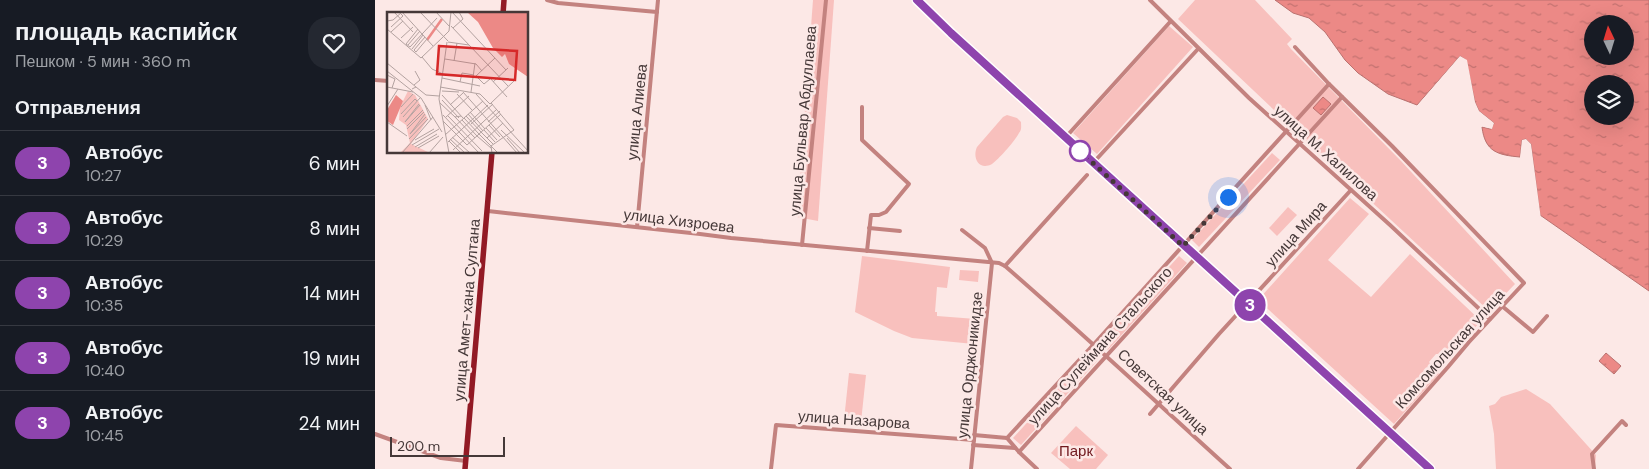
<!DOCTYPE html>
<html lang="ru">
<head>
<meta charset="utf-8">
<style>
  :root { --surface:#171b24; --page:#242831; --text:#f1f3f6; --muted:#9ea1a6; --line:#363941 }
  body { margin:0; font-family:"DM Sans",sans-serif; background:var(--page); color:var(--text); height:100vh; display:flex; flex-direction:column; font-size:19px; white-space:nowrap }
  * { box-sizing:border-box; margin:0 }
  p { font-size:16px; color:var(--muted) }
  .icon { flex:none; width:28px; height:28px; fill:none; stroke:currentColor; stroke-width:2; stroke-linecap:round; stroke-linejoin:round }
  .map { position:relative; flex:1; overflow:hidden }
  .sheet { display:flex; flex-direction:column; background:var(--surface); width:375px }
  .sheet>* { flex:none }
  .badge { padding:0 10px; border-radius:16px; font-size:18px; line-height:32px }
  .needle { width:32px; rotate:356deg }
  .buttons { position:absolute; left:1209px; top:15px; display:grid; gap:10px }
  .buttons a { display:grid; place-items:center; width:50px; height:50px; border-radius:50%; background:var(--surface); box-shadow:0 5px 20px #0002; font-size:25px }
  .scale { position:absolute; left:15px; bottom:12px; width:115px; box-sizing:border-box; padding-left:5px; border:2px solid #453838; border-top:0; font-size:14px; line-height:18px; white-space:nowrap; color:#453838; -webkit-text-stroke:4px #fce8e6; paint-order:stroke }
  .you { position:absolute; width:25px; height:25px; margin:-12px; border:4px solid #fff; border-radius:50%; background:#1a73e8; box-shadow:0 0 0 8px #1a73e833 }
  .map>.badge { position:absolute; translate:-50% -50%; box-shadow:0 0 0 2px #fff }
  h2 { padding:0 15px; font-size:19px; line-height:45px }
  .round { display:grid; place-items:center; flex:none; width:52px; height:52px; border-radius:20px; background:var(--page) }
  .overview { display:flex; align-items:center; justify-content:space-between; height:85px; padding:0 15px }
  h1 { font-size:24px; font-weight:600; line-height:38px }
  ul { padding:0; list-style:none }
  li { display:flex; align-items:center; gap:15px; height:65px; padding:0 15px; border-top:1px solid var(--line) }
  li div { flex:1 }
  li b { display:block; font-size:19px }
  li em { font-style:normal }
  li .badge { min-width:55px; font-weight:700; text-align:center }
  main { display:flex; flex:1; min-height:0 }
  .map>svg:first-child { display:block }
  .green { fill:#f8c0bd }
  .water { fill:url(#water-ripples); stroke:#ba716f; fill-rule:evenodd }
  .pier { fill:#fce8e6 }
  .lines { fill:none; stroke-linecap:round; stroke-linejoin:round }
  .street { stroke:#c3827f; stroke-width:4 }
  .secondary { stroke:#a84b4b; stroke-width:5 }
  .primary { stroke:#921a25; stroke-width:5.5 }
  .line-casing { stroke:#fff; stroke-width:11 }
  .line { stroke:#8e44ad; stroke-width:8 }
  .walk { stroke:#453838; stroke-width:5; stroke-dasharray:0 9 }
  .stop-dot { fill:#fff; stroke:#8e44ad; stroke-width:2.5 }
  .labels { text-anchor:middle; stroke-width:5; stroke-linejoin:round; paint-order:stroke }
  .street-label { font-size:15px; fill:#453838; stroke:#fce8e6 }
  .park-label { font-size:15px; fill:#70181e; stroke:#fce8e6 }
  .inset-river { fill:none; stroke:#ec8986; stroke-width:2.5 }
  .inset-road { fill:none; stroke:#b3a2a0; stroke-width:1 }
  .view { fill:#d62828; fill-opacity:0.15; stroke:#d62828; stroke-width:2.5 }
  .inset-edge { fill:none; stroke:#453838; stroke-width:2.5 }
</style>
</head>
<body>
<main>
<section class="sheet">
<div class="overview"><div><h1>площадь каспийск</h1><p>Пешком · 5 мин · 360 m</p></div><a class="round"><svg class="icon" aria-label="heart" viewBox="0 0 24 24"><path d="M12 20l-8-8c-3-5 5-10 8-4 3-6 11-1 8 4z"/></svg></a></div>
<h2>Отправления</h2>
<ul>
<li><span class="badge" style="background:#8e44ad;color:#fff">3</span><div><b>Автобус</b><p>10:27</p></div><em>6 мин</em></li>
<li><span class="badge" style="background:#8e44ad;color:#fff">3</span><div><b>Автобус</b><p>10:29</p></div><em>8 мин</em></li>
<li><span class="badge" style="background:#8e44ad;color:#fff">3</span><div><b>Автобус</b><p>10:35</p></div><em>14 мин</em></li>
<li><span class="badge" style="background:#8e44ad;color:#fff">3</span><div><b>Автобус</b><p>10:40</p></div><em>19 мин</em></li>
<li><span class="badge" style="background:#8e44ad;color:#fff">3</span><div><b>Автобус</b><p>10:45</p></div><em>24 мин</em></li>
</ul>
</section>
<div class="map">
<svg width="1274" height="469" viewBox="0 0 1274 469">
  <defs>
    <pattern id="water-ripples" width="26" height="14" patternUnits="userSpaceOnUse" patternTransform="scale(1.25)"><rect width="26" height="14" fill="#ec8986"/><path d="M2 4q2-2 4 0t4 0M15 11q2-2 4 0t4 0" fill="none" stroke="#c1716f"/></pattern>
  </defs>
  <rect width="100%" height="100%" fill="#fce8e6"/>
  <g class="green">
    <polygon points="438,0 459,0 443,221 422,217"/>
    <polygon points="820,0 880,0 917,39 912,44 916,49 1026,161 1140,284 1114,311 974,181 803,19"/>
    <polygon points="794,26 818,47 722,154 698,133"/>
    <path d="M632 115 642 118 646 122C646 126 647 130 644 133 640 141 624 159 617 164 604 171 597 158 602 147L628 117Z"/>
    <polygon points="897,153 905,160 824,247 817,240"/>
    <polygon points="975,198 994,214 953,260 996,297 1035,254 1106,321 1072,358 1065,354 1061,354 1054,362 1064,374 1019,424 883,300"/>
    <polygon points="913,207 922,215 902,236 894,228"/>
    <polygon points="487,256 575,267 572,288 562,287 560,312 562,312 562,316 601,319 599,344 537,338 519,331 480,312"/>
    <polygon points="804,256 812,263 733,350 725,343"/>
    <polygon points="585,270 604,271 603,282 584,280"/>
    <polygon points="714,355 722,361 646,445 638,438"/>
    <polygon points="474,373 491,375 486,422 469,420"/>
    <polygon points="1151,389 1175,404 1221,455 1220,469 1121,469 1119,434 1114,406 1120,404 1126,397"/>
    <polygon points="701,426 733,455 721,469 695,469 676,453"/>
  </g>
  <g class="water">
    <path d="M900 0H1274V291L1165 215 1156 144 1151 139 1147 140 1145 157C1123 155 1110 152 1107 127L1116 129 1119 123 1104 111 1100 102 1091 60 1085 56 1042 105 1013 94 983 73 970 60 950 32 934 18 918 13ZM1218 24H1250V56H1218ZM1218 84H1250V116H1218Z"/>
    <polygon points="948,97 956,104 946,115 938,108"/>
    <polygon points="1231,353 1246,366 1239,374 1224,361"/>
  </g>
  <g class="pier">
    <polygon points="1085,56 1092,60 1100,102 1104,111 1119,123 1117,129 1105,126 1107,125 1115,127 1116,124 1102,112 1097,102 1089,61 1086,59 1044,106 1041,107"/>
    <polygon points="1151,139 1156,144 1166,219 1163,215 1154,145 1151,141 1146,159 1145,157 1147,140"/>
  </g>
  <g class="lines">
    <g class="street">
      <polyline points="172,0 183,3 282,12"/>
      <polyline points="775,0 874,98 1015,225 1115,319"/>
      <polyline points="920,47 954,84 1017,146 1149,283 1094,342 1073,367 983,469"/>
      <polyline points="0,80 14,81"/>
      <polyline points="487,107 487,140 534,184 511,212 504,215 496,215 492,251"/>
      <polyline points="690,138 795,22"/>
      <polyline points="718,163 823,49"/>
      <path d="M113 211 325 234 356 238 624 263 630 266C706 332 780 401 855 469"/>
      <polyline points="262,227 283,0"/>
      <polyline points="494,228 525,231"/>
      <polyline points="587,230 610,248 617,263 596,469"/>
      <polyline points="427,245 451,0"/>
      <polyline points="630,266 712,175"/>
      <polyline points="1127,306 1158,332 1172,316"/>
      <polyline points="775,414 844,334 976,190"/>
      <polyline points="0,434 66,458 91,461"/>
      <polyline points="599,435 632,438 644,452 662,469"/>
      <polyline points="632,438 719,344 954,84"/>
      <polyline points="598,445 640,448"/>
      <polyline points="644,452 967,97"/>
      <polyline points="396,469 401,425 599,440"/>
      <polyline points="1219,469 1217,454 1247,421 1251,425"/>
    </g>
    <polyline class="secondary" points="542,0 576,33 1055,469"/>
    <g class="primary">
      <polyline points="128,14 129,0"/>
      <polyline points="90,469 117,152"/>
    </g>
  </g>
  <g class="lines">
    <defs>
      <polyline id="line" points="542,0 576,33 1055,469"/>
    </defs>
    <use href="#line" class="line-casing"/>
    <use href="#line" class="line"/>
    <polyline class="walk" points="705,151 808,246 853,197"/>
  </g>
  <circle class="stop-dot" cx="705" cy="151" r="10"/>
  <g class="labels">
    <g class="street-label">
      <text transform="translate(262 112) rotate(-84)" y="5">улица Алиева</text>
      <text transform="translate(428 121) rotate(-85)" y="5">улица Бульвар Абдуллаева</text>
      <text transform="translate(951 153) rotate(42)" y="5">улица М. Халилова</text>
      <text transform="translate(304 221) rotate(7)" y="5">улица Хизроева</text>
      <text transform="translate(921 234) rotate(-48)" y="5">улица Мира</text>
      <text transform="translate(92 310) rotate(-85)" y="5">улица Амет-хана Султана</text>
      <text transform="translate(725 346) rotate(-48)" y="5">улица Сулеймана Стальского</text>
      <text transform="translate(1075 349) rotate(-48)" y="5">Комсомольская улица</text>
      <text transform="translate(595 365) rotate(-84)" y="5">улица Орджоникидзе</text>
      <text transform="translate(788 392) rotate(43)" y="5">Советская улица</text>
      <text transform="translate(479 420) rotate(4)" y="5">улица Назарова</text>
    </g>
    <g class="park-label">
      <text x="701" y="456">Парк</text>
    </g>
  </g>
  <g transform="translate(12 12)">
    <rect width="141" height="141" fill="#fce8e6"/>
    <path d="M21 79 28 83 41 107 24 132 43 141H13L23 131 19 113 12 108 13 95Z" fill="#f8c0bd"/>
    <path d="M80 0H141V65L122 52 118 42 115 45 106 36 91 10ZM9 83 16 89 6 113 0 109V98Z" fill="#ec8986"/>
    <path class="inset-river" d="M40 28 55 7"/>
    <path class="inset-road" d="M7 0 26 20M15 0 46 34M33 0 61 29M49 0 62 14M65 0 119 58M0 9 6 8 15 0M64 14 121 74M4 15 16 4 14 2M66 16 76 7 72 0M0 17 34 46 56 25M31 17 19 32 23 35 50 6M4 20 16 9M56 25 62 19 64 0M14 26 26 15M60 30 52 87 62 141M61 30 82 33M21 33 33 19M25 37 36 23M27 38 29 40 40 27M27 38 38 25M35 45 45 57 56 62M58 47 89 52 95 59M67 49 70 31M0 51 29 75M0 59 34 86 55 120M0 63 8 67 5 76M89 64 108 46M89 64 97 72 103 67M55 66 93 74M103 66 120 85M73 70 75 61 87 63M106 70 121 56M27 73 33 68 28 59M0 75 26 80M53 75 93 82 103 92 128 68M25 77 29 75 39 83 52 84M55 79 72 80M76 80 130 141M84 80 88 51M70 82 85 98M89 82 142 140M55 83 76 106M55 88 72 106M53 91 68 105 74 104M104 91 127 118 104 134 105 141M32 92 18 110 33 93M38 93 44 108M63 93 76 81M0 94 11 77M14 95 26 82M83 100 98 117M14 102 28 87 30 89M81 102 96 119M56 103 92 141M61 104 95 139M79 104 94 120M16 105 33 86M59 105 82 84M68 105 88 126M77 106 92 122M75 108 90 124M56 109 80 133 114 102M0 110 20 124M101 110 113 99M84 112 106 92M102 113 113 125M20 114 36 98M99 116 110 128M20 117 37 100M97 118 108 130M114 118 138 141M94 120 106 132M23 122 38 102M23 122 39 105M92 122 111 141M58 123 96 89M90 124 104 136M65 125 83 141M100 126 116 111M120 126 133 141M22 127 41 107M63 127 78 141M28 128 47 117M62 129 74 141M61 130 101 93M25 133 52 117M28 135 50 122M31 136 52 124M66 138 110 97M15 141 46 105M42 141 56 125"/>
    <path class="view" d="M52 34 130 39 128 68 50 62Z"/>
    <rect width="141" height="141" class="inset-edge"/>
  </g>
</svg>
<div class="buttons">
<a><svg class="needle" viewBox="-14 -14 28 28"><path d="M0-13l5 13h-10z" fill="#e53935"/><path d="M0 13l5-13h-10z" fill="#9ea1a6"/></svg></a>
<a><svg class="icon" aria-label="layers" viewBox="0 0 24 24"><path d="M12 4l9 5-9 5-9-5zM3 14l9 5 9-5"/></svg></a>
</div>
<div class="scale">200 m</div>
<div class="you" style="left:853px;top:197px"></div>
<b class="badge" style="left:875px;top:305px;background:#8e44ad;color:#fff">3</b>
</div>
</main>
</body>
</html>
